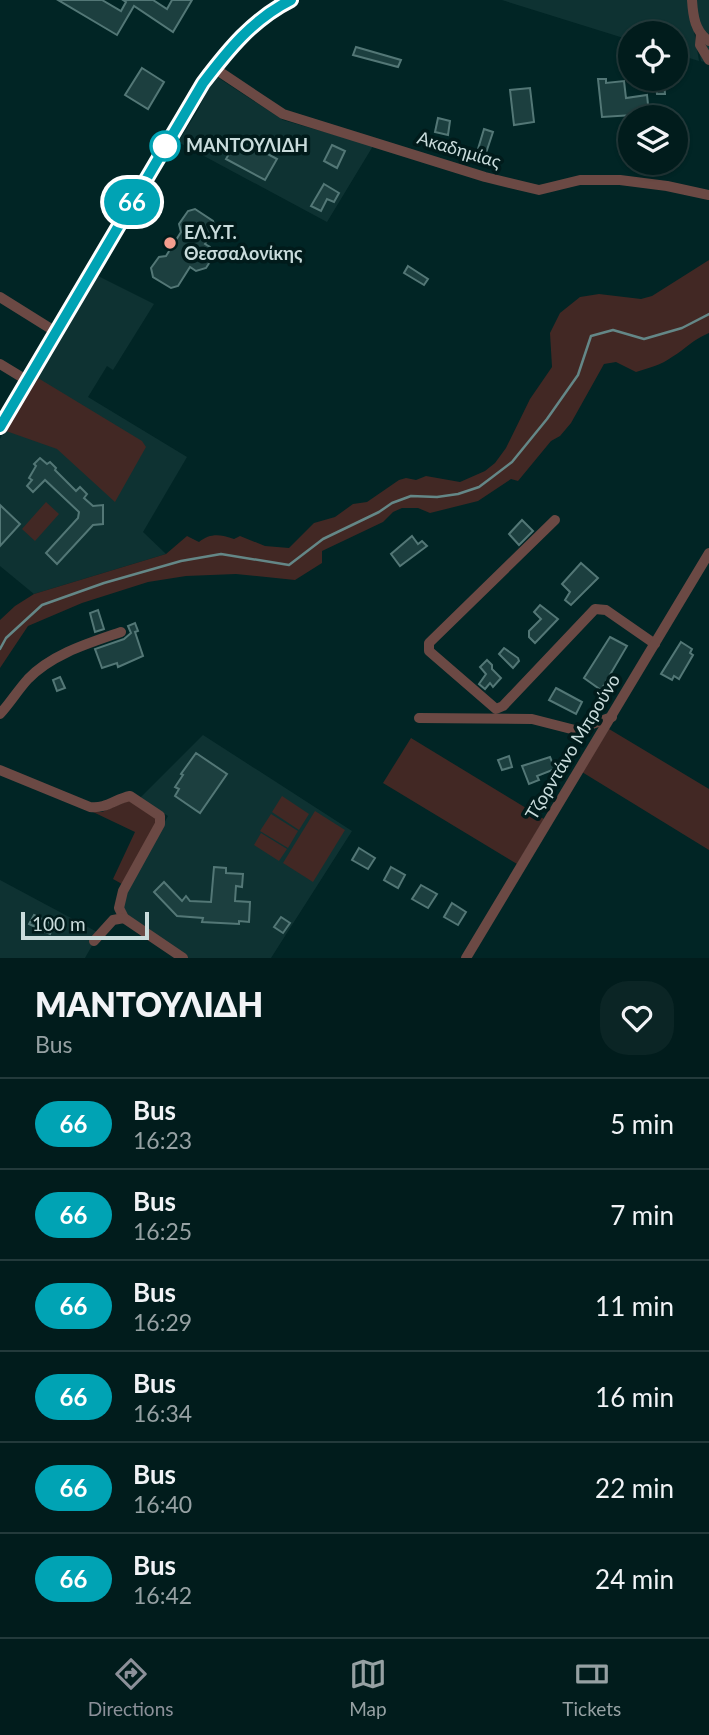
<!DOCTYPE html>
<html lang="en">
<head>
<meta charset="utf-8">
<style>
  :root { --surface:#011c1c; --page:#0b2525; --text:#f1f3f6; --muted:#96a1a3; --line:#233a3b; --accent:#8c9099 }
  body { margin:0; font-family:Lato,sans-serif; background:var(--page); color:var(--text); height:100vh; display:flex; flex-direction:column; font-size:26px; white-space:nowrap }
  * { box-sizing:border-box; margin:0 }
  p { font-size:23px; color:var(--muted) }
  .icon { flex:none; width:38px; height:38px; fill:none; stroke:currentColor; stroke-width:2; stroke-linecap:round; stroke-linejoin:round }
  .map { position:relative; height:958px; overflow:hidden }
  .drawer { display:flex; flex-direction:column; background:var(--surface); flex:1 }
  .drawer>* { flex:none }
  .badge { padding:0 14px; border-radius:23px; font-size:24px; line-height:46px }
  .fabs { position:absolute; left:618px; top:21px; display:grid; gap:14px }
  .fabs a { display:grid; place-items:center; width:70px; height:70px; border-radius:50%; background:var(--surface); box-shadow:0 2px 5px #0004,0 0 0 2px var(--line); font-size:35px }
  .scale { position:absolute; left:21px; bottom:18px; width:128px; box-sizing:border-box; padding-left:7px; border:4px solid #c9dcdc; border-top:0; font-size:19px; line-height:24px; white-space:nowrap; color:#c9dcdc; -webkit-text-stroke:5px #011b1b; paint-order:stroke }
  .map>.badge { position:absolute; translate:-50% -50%; box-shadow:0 0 0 4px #fff }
  .round { display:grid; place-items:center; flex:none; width:74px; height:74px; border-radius:28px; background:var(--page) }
  .summary { display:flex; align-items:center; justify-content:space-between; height:119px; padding:0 35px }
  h1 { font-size:33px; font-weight:800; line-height:52px }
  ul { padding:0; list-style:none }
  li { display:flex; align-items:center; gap:21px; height:91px; padding:0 35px; border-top:2px solid var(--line) }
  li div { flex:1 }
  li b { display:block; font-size:26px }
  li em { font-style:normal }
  li .badge { min-width:77px; font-weight:700; text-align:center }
  .dock { display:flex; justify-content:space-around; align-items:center; height:98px; border-top:2px solid var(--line); background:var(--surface); font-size:19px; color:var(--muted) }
  .dock a { display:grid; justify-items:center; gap:4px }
  .dock .on { color:var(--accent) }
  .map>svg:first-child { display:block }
  .built { fill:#0e3232 }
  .green { fill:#422824 }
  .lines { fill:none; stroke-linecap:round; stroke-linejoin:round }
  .stream { stroke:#648787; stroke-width:2.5 }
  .building { fill:#1c3f3f; stroke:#537776; stroke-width:2 }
  .minor { stroke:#6b4944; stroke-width:10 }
  .major { stroke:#b77266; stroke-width:14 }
  .line-casing { stroke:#fff; stroke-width:16 }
  .line { stroke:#00a3b4; stroke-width:10 }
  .stop-dot { fill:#fff; stroke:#00a3b4; stroke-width:3.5 }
  .poi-dot { fill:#f59d8e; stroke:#011b1b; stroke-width:2.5 }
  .labels { text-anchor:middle; stroke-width:7; stroke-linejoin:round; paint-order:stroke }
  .stop-label { font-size:18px; font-weight:bold; fill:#c9dcdc; stroke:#011b1b; text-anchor:start }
  .street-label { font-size:18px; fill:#c9dcdc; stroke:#011b1b }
  .poi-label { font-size:18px; font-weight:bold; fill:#c9dcdc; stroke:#011b1b; text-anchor:start }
</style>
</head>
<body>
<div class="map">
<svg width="709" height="958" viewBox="0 0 709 958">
  <rect width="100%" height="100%" fill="#012525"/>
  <g class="built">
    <polygon points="502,0 689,0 699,61 676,54 676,33 630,33 630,40"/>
    <polygon points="696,0 709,0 709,64 701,61 698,45"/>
    <polygon points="214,75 283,120 373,146 327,222 178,142 198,110"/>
    <polygon points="98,276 154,304 113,370 107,366 88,397 187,457 143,532 166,554 34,594 0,566 0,439"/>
    <polygon points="203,735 352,831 271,958 187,958 126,917 122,906 125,895 168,816 140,798"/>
    <polygon points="0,880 99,933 85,958 0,958"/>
  </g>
  <g class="green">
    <path d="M709 260V333C692 340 687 348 672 357 661 365 649 368 636 372L616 362 604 364 571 423 560 436 551 441 518 481 511 479 478 501 430 513 418 508H402L393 512 383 522 322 551V563L295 580 236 574 186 576 148 582 82 603 28 626 0 668V620L15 606 34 594 166 554 187 536 199 542C210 533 220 534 234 539L240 536 265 546 289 548 314 523 335 517 353 504 367 502 399 480 406 478 416 480 426 476 460 482 485 471 495 463 506 448 530 399 552 367 550 333 560 313 580 297 599 294 641 299 652 296Z"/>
    <polygon points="38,378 142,441 146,447 115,502 57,449 6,431"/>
    <polygon points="46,502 59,514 35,541 22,529"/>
    <polygon points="609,729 709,789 709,850 582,772"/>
    <polygon points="411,738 544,819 517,864 383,783"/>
    <polygon points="282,796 309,814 299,830 272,812"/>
    <polygon points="130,800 158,819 122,884 113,879 135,832 93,812 102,812"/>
    <polygon points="315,811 345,830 313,882 283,863"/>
    <polygon points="271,814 298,831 288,848 260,831"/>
    <polygon points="261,833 287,849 279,861 254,845"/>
  </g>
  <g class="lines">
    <polyline class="stream" points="0,649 6,638 42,605 104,583 181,561 221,554 289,565 323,539 379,512 392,503 411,496 437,497 458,494 479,487 491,478 512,462 547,419 578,375 591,336 613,330 644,339 682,328 709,314"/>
  </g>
  <g class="building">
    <polygon points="58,0 102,0 121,11 126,2 123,0 153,0 167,9 172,0 192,0 173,32 134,6 117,35"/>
    <polygon points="356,47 401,60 398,67 353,55"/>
    <polygon points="142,68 164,82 148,109 125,95"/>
    <polygon points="598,79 606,79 606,83 624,81 626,98 647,95 649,114 602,117"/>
    <polygon points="664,80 665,94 657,94 655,81"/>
    <polygon points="530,88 534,122 514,125 510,90"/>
    <polygon points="438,118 450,121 448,135 435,132"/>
    <polygon points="484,129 493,132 483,162 475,159"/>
    <polygon points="238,138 277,159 265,180 226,159"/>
    <polygon points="332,145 345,151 337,168 324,161"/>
    <polygon points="324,184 339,193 334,202 327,199 321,211 311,206"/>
    <polygon points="195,209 213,221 215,228 205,244 210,247 213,257 206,268 196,271 190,267 178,286 171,288 153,277 151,268 159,257 166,256 181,232 179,224 188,211"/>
    <polygon points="408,266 428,279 424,285 404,273"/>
    <polygon points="40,458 47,464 50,462 56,468 55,470 76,491 80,487 87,494 84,498 93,506 103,505 103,524 93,525 57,564 46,553 78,518 79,512 45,480 33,492 27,486 32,480 29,478 36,466 34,464"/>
    <polygon points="0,505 20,524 0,546"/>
    <polygon points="522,520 533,531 519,545 509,534"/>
    <polygon points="412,536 418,544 422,541 427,546 400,566 391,554"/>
    <polygon points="581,563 598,578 571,605 565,600 570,592 562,584"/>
    <polygon points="540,605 558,619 535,643 529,637 529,631 541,619 534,612"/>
    <polygon points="98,610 104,629 95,632 90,613"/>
    <polygon points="135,623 138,631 135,632 143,656 118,667 117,663 102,668 95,649 124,639 131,633 128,626"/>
    <polygon points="610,637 627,646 601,690 584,678"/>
    <polygon points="681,642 692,649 690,653 693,655 679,679 674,676 672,680 661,674"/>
    <polygon points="504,648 518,658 519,661 513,668 499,654"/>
    <polygon points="487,660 492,665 492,669 501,678 493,687 490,683 485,689 479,684 486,674 480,667"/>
    <polygon points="60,677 65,688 57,691 53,680"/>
    <polygon points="556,688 582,702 576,714 549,700"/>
    <polygon points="196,753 227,774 200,813 175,796 179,789 175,787 183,775 181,774"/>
    <polygon points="509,756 512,767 502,770 498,760"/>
    <polygon points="550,757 555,769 537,776 539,780 529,784 522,766"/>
    <polygon points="359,848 375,858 368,869 352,860"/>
    <polygon points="214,867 226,868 226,873 243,874 242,887 236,886 235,901 250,902 249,922 239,921 239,924 202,922 203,918 177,916 154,892 164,882 182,901 186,896 190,901 211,902"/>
    <polygon points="391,867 405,875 398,888 384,880"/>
    <polygon points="421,885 437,894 428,908 412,899"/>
    <polygon points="452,903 466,912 458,925 444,917"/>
    <polygon points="34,915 54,925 50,934 29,924"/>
    <polygon points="281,917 290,923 283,933 274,927"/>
  </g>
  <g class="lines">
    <g class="minor">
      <path d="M692 0C693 16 695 32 709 41"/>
      <polyline points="701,34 700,45 709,60"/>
      <polyline points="214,68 283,114 485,177 539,190 580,180 620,180 667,186 709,195"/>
      <polyline points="0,297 56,332"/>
      <polyline points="0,364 28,381"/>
      <polyline points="555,520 429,643 429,651 496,709 503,706 595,609 606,610 655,644"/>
      <path d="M0 714C10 703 18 690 28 679 52 654 89 643 121 632"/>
      <polyline points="419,718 532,719 575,730 612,717"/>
      <path d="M0 770 90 807C106 809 115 799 130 796L160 816V824L123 891 119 908 124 918 183 958"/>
      <polyline points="94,941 113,920 124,918"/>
      <polyline points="466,958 709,553"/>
    </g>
    <path class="major" d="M0 427 203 83C228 50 253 19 290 0"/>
  </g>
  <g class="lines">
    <defs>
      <path id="line" d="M0 427 203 83C228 50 253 19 291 0"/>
    </defs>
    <use href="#line" class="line-casing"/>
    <use href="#line" class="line"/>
  </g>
  <circle class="stop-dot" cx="165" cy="146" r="14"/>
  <circle class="poi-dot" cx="170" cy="243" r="7"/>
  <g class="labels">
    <g class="stop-label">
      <text x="186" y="152">ΜΑΝΤΟΥΛΙΔΗ</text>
    </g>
    <g class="street-label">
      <text transform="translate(459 150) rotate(17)" y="6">Ακαδημίας</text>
      <text transform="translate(573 747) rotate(-59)" y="6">Τζορντάνο Μπρούνο</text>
    </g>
    <g class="poi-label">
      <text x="184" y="239">ΕΛ.Υ.Τ.<tspan x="184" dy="21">Θεσσαλονίκης</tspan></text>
    </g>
  </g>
</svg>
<div class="fabs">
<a><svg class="icon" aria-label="locate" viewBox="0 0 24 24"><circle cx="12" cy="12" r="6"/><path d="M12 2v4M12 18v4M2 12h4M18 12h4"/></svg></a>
<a><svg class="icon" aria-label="layers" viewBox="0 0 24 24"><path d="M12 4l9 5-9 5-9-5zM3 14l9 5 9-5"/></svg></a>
</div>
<div class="scale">100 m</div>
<b class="badge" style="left:132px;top:202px;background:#00a3b4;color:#fff">66</b>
</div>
<section class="drawer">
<div class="summary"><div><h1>ΜΑΝΤΟΥΛΙΔΗ</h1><p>Bus</p></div><a class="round"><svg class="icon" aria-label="heart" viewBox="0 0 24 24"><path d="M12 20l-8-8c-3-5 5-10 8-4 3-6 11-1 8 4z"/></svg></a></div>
<ul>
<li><span class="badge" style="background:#00a3b4;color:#fff">66</span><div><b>Bus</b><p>16:23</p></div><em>5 min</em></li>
<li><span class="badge" style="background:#00a3b4;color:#fff">66</span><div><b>Bus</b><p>16:25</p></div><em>7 min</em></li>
<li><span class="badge" style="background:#00a3b4;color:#fff">66</span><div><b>Bus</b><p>16:29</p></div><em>11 min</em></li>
<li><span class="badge" style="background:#00a3b4;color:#fff">66</span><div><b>Bus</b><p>16:34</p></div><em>16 min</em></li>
<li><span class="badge" style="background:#00a3b4;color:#fff">66</span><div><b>Bus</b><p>16:40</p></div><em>22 min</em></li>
<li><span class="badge" style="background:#00a3b4;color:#fff">66</span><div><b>Bus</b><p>16:42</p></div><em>24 min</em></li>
</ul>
</section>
<nav class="dock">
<a class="on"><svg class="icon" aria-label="directions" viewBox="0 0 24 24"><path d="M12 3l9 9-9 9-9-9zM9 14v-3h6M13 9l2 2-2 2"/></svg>Directions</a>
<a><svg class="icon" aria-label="map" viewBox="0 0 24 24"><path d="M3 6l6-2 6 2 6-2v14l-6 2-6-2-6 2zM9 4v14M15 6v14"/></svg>Map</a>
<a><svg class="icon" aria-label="tickets" viewBox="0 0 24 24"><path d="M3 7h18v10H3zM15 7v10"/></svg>Tickets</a>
</nav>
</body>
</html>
